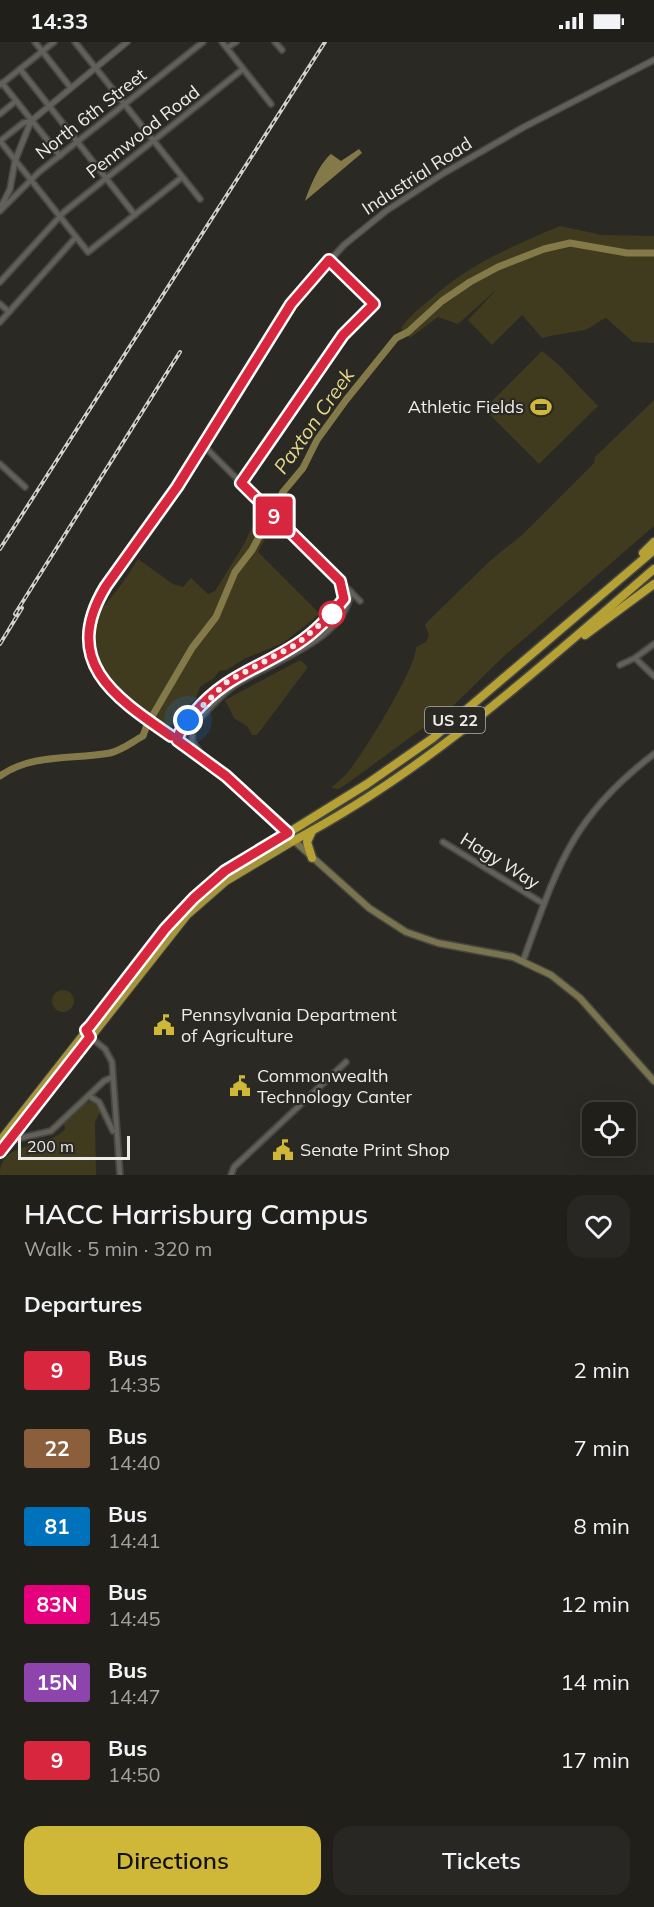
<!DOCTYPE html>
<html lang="en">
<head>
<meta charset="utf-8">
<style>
  :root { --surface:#201f1a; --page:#282723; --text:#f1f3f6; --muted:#a2a2a2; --line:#3d3d39; --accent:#cfb837 }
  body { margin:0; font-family:Mulish,sans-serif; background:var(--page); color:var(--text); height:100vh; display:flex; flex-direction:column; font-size:22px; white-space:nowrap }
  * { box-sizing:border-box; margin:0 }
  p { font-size:20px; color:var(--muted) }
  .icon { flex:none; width:33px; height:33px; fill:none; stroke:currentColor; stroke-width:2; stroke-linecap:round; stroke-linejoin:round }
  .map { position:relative; height:1133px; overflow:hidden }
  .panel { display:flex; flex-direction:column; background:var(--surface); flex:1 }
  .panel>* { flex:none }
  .badge { padding:0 12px; border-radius:4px; font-size:21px; line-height:39px }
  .fabs { position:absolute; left:582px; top:1060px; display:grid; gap:12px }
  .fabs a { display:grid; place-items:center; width:54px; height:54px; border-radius:12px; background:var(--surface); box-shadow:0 6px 24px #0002,0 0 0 2px var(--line); font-size:30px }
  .scale { position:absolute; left:18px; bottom:15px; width:112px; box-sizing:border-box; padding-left:6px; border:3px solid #edece8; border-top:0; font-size:16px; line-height:21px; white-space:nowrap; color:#edece8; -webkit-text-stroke:4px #2a2923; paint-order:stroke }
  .you { position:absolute; width:30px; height:30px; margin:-15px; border:4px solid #fff; border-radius:50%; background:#1a73e8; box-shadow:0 0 0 9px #1a73e833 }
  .map>.badge { position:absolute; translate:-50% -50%; box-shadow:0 0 0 3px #fff }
  h2 { padding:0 24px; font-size:22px; line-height:54px }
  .round { display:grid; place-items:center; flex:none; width:63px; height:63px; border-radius:18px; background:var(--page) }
  .headline { display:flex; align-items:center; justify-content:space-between; height:102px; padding:0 24px }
  h1 { font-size:28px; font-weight:600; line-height:45px }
  .action { display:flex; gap:12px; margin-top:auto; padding:12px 24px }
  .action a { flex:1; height:69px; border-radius:18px; background:var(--accent); color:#111; font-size:24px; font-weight:600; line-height:69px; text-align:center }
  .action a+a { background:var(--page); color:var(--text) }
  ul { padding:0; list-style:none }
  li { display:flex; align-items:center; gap:18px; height:78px; padding:0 24px }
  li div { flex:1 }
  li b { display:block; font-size:22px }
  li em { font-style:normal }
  li .badge { min-width:66px; font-weight:700; text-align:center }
  .status { display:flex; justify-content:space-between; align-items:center; height:42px; padding:0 30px; background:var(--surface); direction:ltr }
  .status svg { height:16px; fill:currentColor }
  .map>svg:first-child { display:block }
  .green { fill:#403b1e }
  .water { fill:#837949 }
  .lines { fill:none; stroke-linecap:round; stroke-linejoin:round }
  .river { stroke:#837949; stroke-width:7 }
  .minor-casing { stroke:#474641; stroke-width:8 }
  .tertiary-casing { stroke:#474641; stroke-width:8 }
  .secondary-casing { stroke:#474641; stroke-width:9 }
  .trunk-casing { stroke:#474641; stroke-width:10 }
  .motorway-casing { stroke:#474641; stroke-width:11 }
  .minor { stroke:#616059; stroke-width:4.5 }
  .tertiary { stroke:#616059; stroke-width:5 }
  .secondary { stroke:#7a744e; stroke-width:6 }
  .trunk { stroke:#a4943c; stroke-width:8 }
  .motorway { stroke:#b5a134; stroke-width:8 }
  .rail-casing { stroke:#d3d2ce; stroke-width:4 }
  .rail { stroke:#2a2923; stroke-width:1.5; stroke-dasharray:4.5; stroke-linecap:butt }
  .line-casing { stroke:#fff; stroke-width:14 }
  .line { stroke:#d7263d; stroke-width:9 }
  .walk { stroke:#edece8; stroke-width:6; stroke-dasharray:0 10.8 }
  .stop-dot { fill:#fff; stroke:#d7263d; stroke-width:3 }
  .labels { text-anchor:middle; stroke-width:4.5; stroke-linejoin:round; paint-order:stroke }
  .shield { fill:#2a2923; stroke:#b2b2ad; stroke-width:1.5 }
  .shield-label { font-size:16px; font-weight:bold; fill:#edece8 }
  .street-label { font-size:18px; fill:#edece8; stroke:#2a2923 }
  .poi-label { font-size:18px; fill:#edece8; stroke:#2a2923; text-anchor:start }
  .water-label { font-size:20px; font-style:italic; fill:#e6d78a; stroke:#2a2923 }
</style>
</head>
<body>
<div class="status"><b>14:33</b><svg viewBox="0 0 49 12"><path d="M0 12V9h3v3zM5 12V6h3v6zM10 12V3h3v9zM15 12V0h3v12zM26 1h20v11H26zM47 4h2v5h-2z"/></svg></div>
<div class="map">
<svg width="654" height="1133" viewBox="0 0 654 1133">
  <rect width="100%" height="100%" fill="#2a2923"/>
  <g class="green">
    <path d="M560 184 602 193 654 194V301L633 300 606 276C598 279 592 286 584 288 570 291 556 292 542 296L522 273 492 303 468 278 497 247 458 282 438 275 410 296 401 286C412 270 427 261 441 248 477 219 517 202 560 184Z"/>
    <polygon points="542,309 559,323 598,364 539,422 484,367"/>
    <path d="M654 358V484L502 616 453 664 348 741 339 747 331 746C336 741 343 736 348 730 363 712 417 625 416 605L426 600 429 593 425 583 428 579 491 518 523 492 594 421 595 415Z"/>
    <path d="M265 469 275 478 258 510 320 572 283 601 244 617 227 628 219 629 214 636 200 645 196 656 169 686C133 661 74 627 98 573 102 564 111 556 117 548 125 538 131 528 138 517L173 542 183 545 191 536 208 552 215 549 244 502 256 477Z"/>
    <polygon points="300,618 308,625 257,693 252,693 248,685 234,676 225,658"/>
    <circle cx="63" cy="959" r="11"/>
    <path d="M92 1059 101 1068 95 1080 96 1133H0C0 1097 48 1108 65 1087L64 1081 86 1061Z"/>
  </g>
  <path class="water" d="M359 107 362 111 305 159C310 144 320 121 331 112L341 119Z"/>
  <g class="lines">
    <path class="river" d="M0 734C32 711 73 718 110 711 122 708 132 700 143 694L147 683 192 606 216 575 235 530 252 508 283 450 303 426 317 398 346 358 396 296 408 290 442 259 470 240 498 225 544 207 570 201 627 211H654"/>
    <defs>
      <g id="minor">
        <polyline points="35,0 71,46"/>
        <polyline points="75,0 200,157"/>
        <polyline points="222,0 271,62"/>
        <polyline points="275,0 282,8"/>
        <polyline points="227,6 236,0"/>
        <polyline points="20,27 135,173"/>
        <polyline points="2,41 60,114"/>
        <polyline points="0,43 54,0"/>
        <polyline points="0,72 16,59"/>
        <polyline points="0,99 88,210 181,136"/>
        <polyline points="0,99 23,81 31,79"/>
        <polyline points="0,169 39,130 203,0"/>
        <polyline points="0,240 64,170 243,27"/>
        <polyline points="0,262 9,270"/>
        <polyline points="0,280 76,195"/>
        <polyline points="204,404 360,559"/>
        <polyline points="0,422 25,445"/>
        <polyline points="635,616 654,634"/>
        <polyline points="620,623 635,616 654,602"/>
        <polyline points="193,685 192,699 203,715"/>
        <polyline points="177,696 188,679 213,652 244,629 306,596 351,550"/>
        <path d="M177 698C197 683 211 661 231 646 267 620 344 601 351 550"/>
        <polyline points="443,800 544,862"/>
        <polyline points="90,995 105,1007 112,1020 120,1133"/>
        <polyline points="89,1054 99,1060 113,1089"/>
        <polyline points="12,1098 51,1089 104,1039 113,1035"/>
        <polyline points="231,1133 234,1125 346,1020"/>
      </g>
      <g id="tertiary">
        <polyline points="0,167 10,147 15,119 31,79 127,0"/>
        <path d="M288 791C262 765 236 740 206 718 153 678 61 643 97 559L177 445 291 262 344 203 386 169 444 131 524 85 654 18"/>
        <path d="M523 919C557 826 571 775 654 712"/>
      </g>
      <polyline id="secondary" points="291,796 369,866 406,890 438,901 513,915 551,933 580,956 654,1039"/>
      <g id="trunk">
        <polyline points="0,1099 179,871 225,829 288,791"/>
        <polyline points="0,1110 187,873 226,839 293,799"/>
      </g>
      <g id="motorway">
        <polyline points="643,511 654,500"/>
        <polyline points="585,593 654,542"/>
        <polyline points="288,791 367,742 433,696 654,508"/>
        <path d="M293 799C428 728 539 626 654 527"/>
        <polyline points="312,816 307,800 312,789"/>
      </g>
    </defs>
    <use href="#minor" class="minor-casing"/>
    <use href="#tertiary" class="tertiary-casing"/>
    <use href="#secondary" class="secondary-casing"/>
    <use href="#trunk" class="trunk-casing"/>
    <use href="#motorway" class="motorway-casing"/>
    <use href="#minor" class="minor"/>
    <use href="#tertiary" class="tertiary"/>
    <use href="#secondary" class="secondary"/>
    <use href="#trunk" class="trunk"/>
    <use href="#motorway" class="motorway"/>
    <defs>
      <g id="rail">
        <polyline points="0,507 325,0"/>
        <polyline points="15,572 180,310"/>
        <polyline points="0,602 22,566"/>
      </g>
    </defs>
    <use href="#rail" class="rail-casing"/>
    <use href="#rail" class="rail"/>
  </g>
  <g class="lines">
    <defs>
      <path id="line" d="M0 1110 90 995 86 988 90 984 165 887 194 856 225 829 288 791 226 734 177 698C180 687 187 679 194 671 226 633 259 627 297 602 316 590 330 574 344 557L340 539 241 441 343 293 374 262 329 218 291 262 177 445 106 544C60 619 114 655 171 694"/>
    </defs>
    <use href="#line" class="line-casing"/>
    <use href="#line" class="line"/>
    <polyline class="walk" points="188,678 228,639 297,602 332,572"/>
  </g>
  <defs>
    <symbol id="stadium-bare" viewBox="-9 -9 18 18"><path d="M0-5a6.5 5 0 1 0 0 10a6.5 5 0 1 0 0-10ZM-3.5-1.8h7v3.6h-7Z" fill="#cfb837" stroke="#2a2923" stroke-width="2.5" paint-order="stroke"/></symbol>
    <symbol id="civic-bare" viewBox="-9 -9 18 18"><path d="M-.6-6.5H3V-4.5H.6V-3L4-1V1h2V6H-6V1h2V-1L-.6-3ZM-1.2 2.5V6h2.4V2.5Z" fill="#cfb837" stroke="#2a2923" stroke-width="2.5" paint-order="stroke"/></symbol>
  </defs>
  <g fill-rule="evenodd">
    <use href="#stadium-bare" x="526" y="350" width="30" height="30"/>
    <use href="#civic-bare" x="149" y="968" width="30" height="30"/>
    <use href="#civic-bare" x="225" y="1029" width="30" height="30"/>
    <use href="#civic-bare" x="268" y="1093" width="30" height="30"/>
  </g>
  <circle class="stop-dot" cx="332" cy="572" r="12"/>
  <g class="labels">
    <rect class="shield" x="425" y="665" width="60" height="26" rx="4.5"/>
    <g class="shield-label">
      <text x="455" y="684">US 22</text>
    </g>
    <g class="street-label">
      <text transform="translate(91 72) rotate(-38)" y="6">North 6th Street</text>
      <text transform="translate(143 90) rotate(-38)" y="6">Pennwood Road</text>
      <text transform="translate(417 134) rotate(-33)" y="6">Industrial Road</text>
      <text transform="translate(500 819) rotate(32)" y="6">Hagy Way</text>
    </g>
    <g class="poi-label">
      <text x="524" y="371" text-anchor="end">Athletic Fields</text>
      <text x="181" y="979">Pennsylvania Department<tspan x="181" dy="21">of Agriculture</tspan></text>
      <text x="257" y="1040">Commonwealth<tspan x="257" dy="21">Technology Canter</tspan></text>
      <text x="300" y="1114">Senate Print Shop</text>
    </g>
    <g class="water-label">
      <text transform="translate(314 379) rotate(-55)" y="7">Paxton Creek</text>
    </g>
  </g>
</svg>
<div class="fabs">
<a><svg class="icon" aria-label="locate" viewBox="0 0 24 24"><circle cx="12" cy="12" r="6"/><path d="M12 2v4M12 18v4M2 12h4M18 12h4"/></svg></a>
</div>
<div class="scale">200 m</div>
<div class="you" style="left:188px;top:678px"></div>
<b class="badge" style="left:274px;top:474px;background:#d7263d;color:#fff">9</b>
</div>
<section class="panel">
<div class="headline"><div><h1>HACC Harrisburg Campus</h1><p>Walk · 5 min · 320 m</p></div><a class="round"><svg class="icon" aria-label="heart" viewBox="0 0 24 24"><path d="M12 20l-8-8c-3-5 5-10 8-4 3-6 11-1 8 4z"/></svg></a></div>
<h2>Departures</h2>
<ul>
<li><span class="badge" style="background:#d7263d;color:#fff">9</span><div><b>Bus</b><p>14:35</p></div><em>2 min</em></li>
<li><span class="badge" style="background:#8b5e3c;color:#fff">22</span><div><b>Bus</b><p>14:40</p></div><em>7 min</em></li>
<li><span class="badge" style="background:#0072bc;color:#fff">81</span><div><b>Bus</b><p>14:41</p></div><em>8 min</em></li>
<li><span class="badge" style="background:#e6007e;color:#fff">83N</span><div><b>Bus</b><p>14:45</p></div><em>12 min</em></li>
<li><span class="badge" style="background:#8e44ad;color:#fff">15N</span><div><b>Bus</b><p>14:47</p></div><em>14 min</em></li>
<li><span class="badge" style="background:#d7263d;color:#fff">9</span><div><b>Bus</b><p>14:50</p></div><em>17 min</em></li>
</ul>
<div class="action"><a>Directions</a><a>Tickets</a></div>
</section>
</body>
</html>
